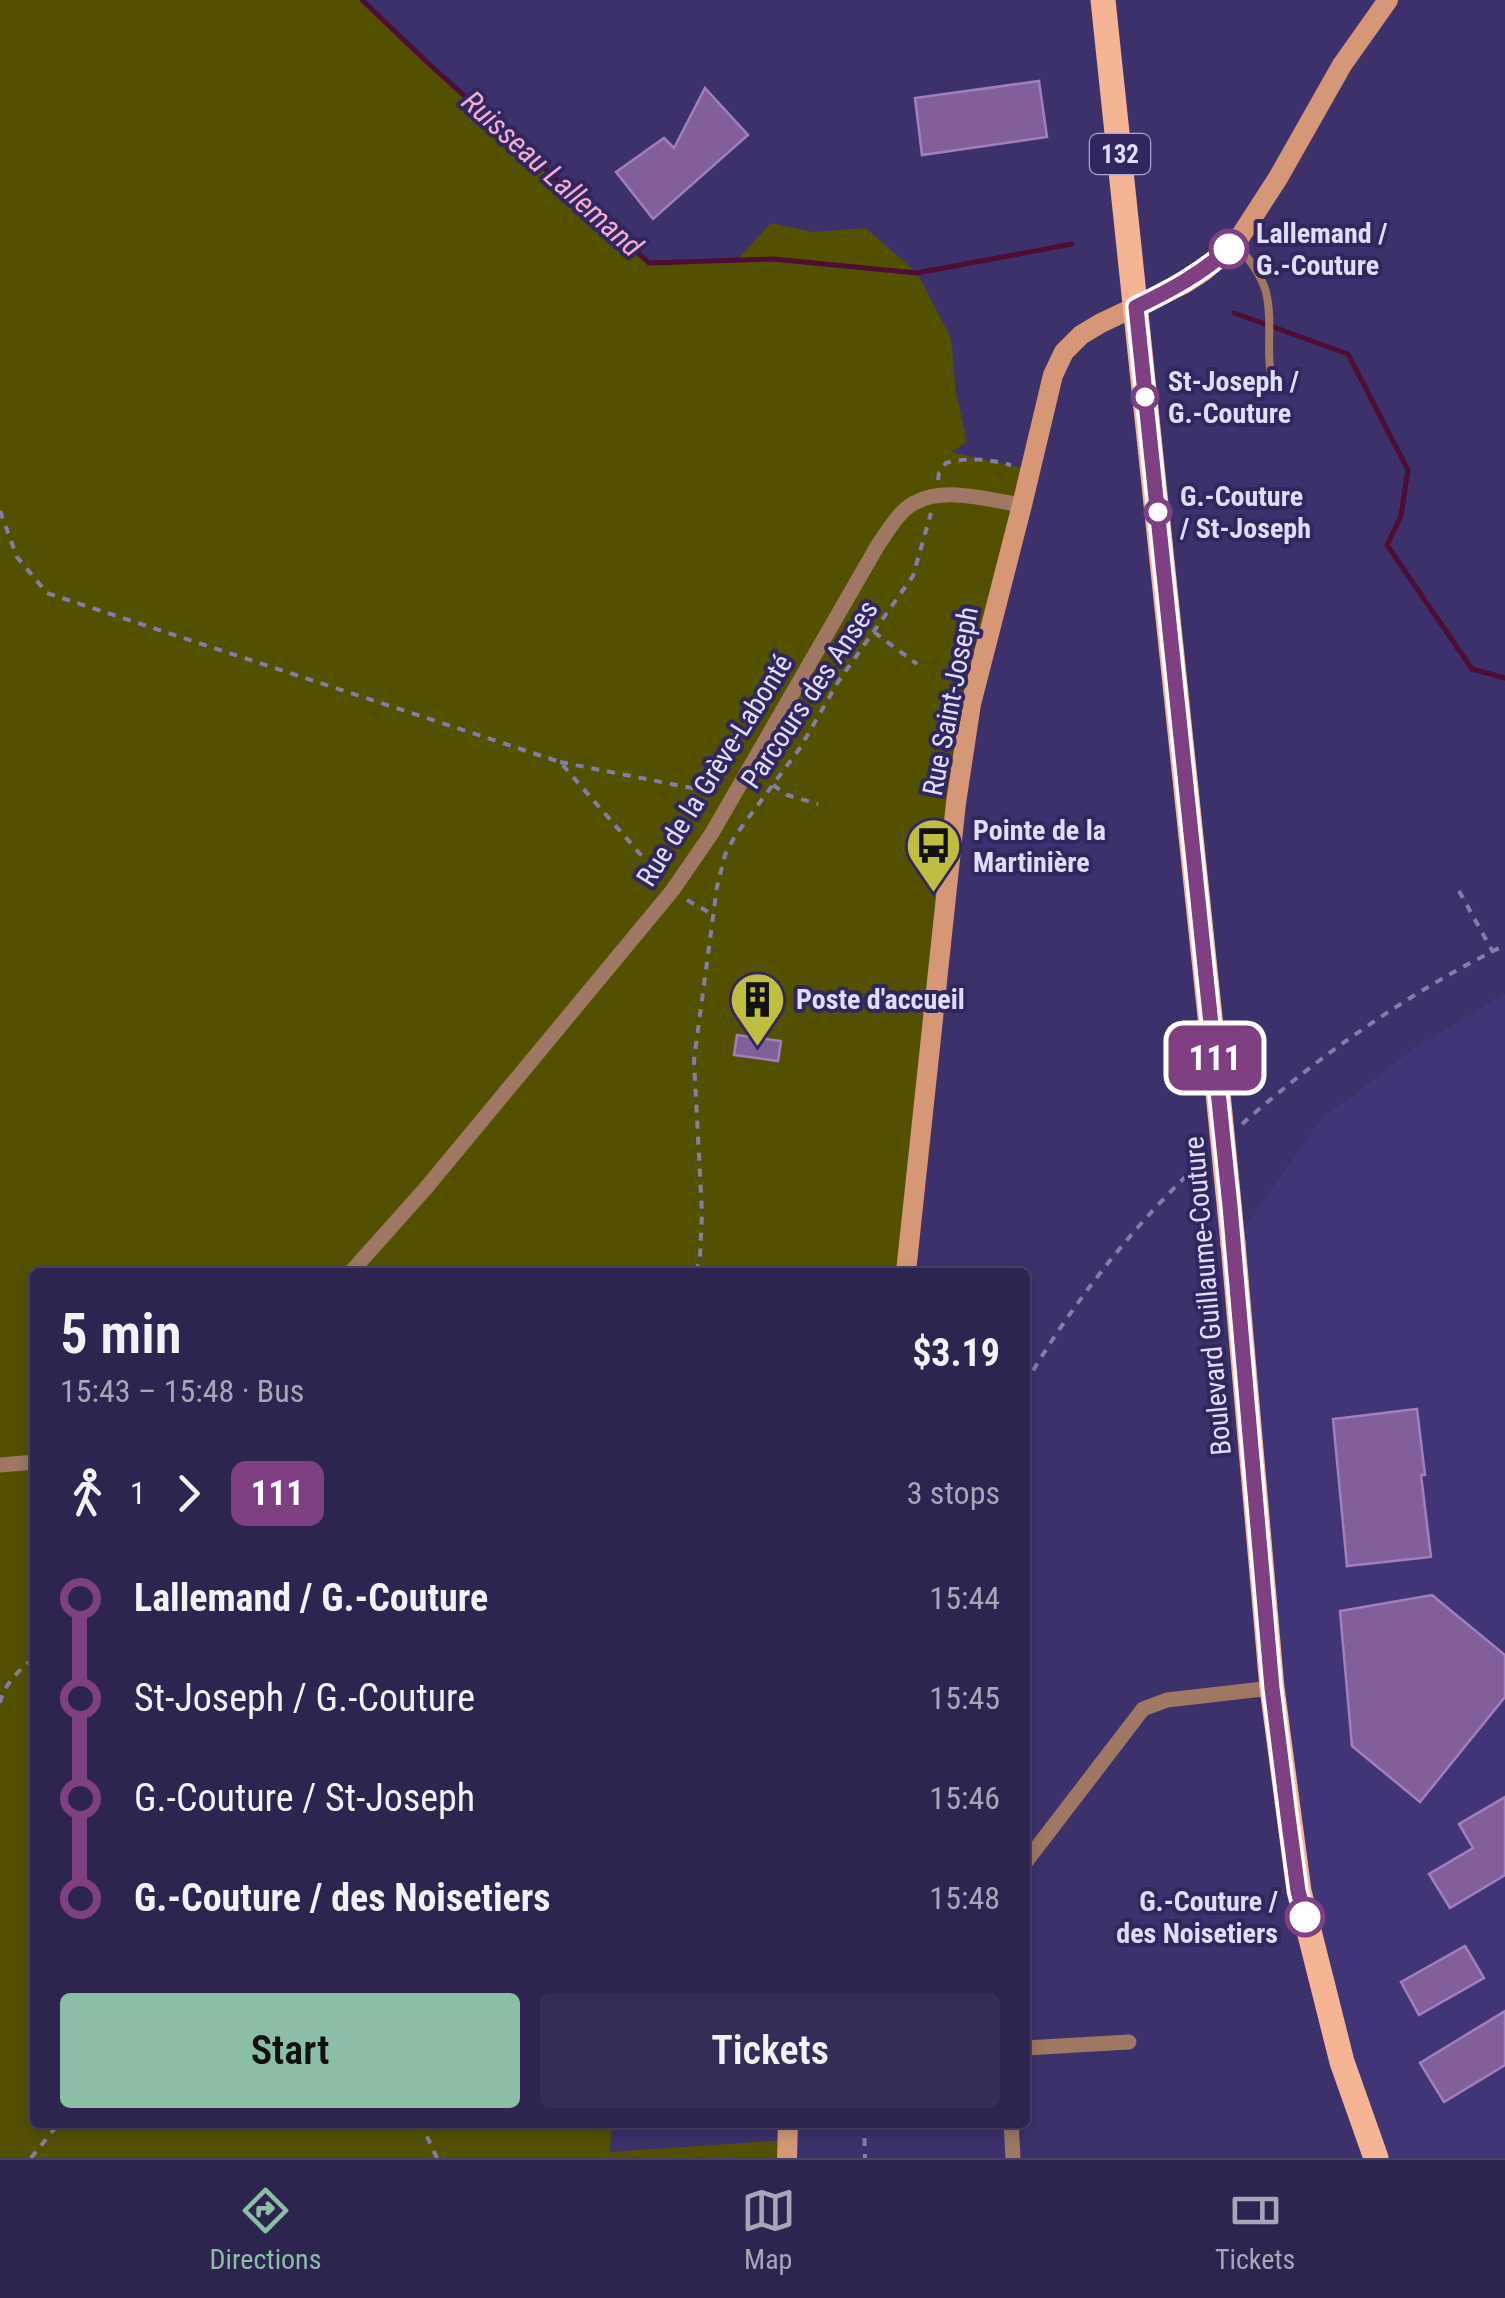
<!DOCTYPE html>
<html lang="en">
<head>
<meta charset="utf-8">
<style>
  :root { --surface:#2d2550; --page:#352d57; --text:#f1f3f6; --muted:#a7a5b7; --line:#484267; --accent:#8abfa5 }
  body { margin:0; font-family:"Roboto Condensed",sans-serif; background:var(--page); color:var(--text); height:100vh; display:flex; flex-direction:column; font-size:38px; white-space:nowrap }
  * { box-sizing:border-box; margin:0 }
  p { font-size:32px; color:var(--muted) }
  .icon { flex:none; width:55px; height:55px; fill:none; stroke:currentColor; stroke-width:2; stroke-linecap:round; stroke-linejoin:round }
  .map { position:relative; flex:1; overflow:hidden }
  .panel { position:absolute; left:30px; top:1268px; width:1000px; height:860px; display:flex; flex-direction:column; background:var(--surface); border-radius:10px; box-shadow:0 5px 15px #0003,0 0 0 2px var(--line) }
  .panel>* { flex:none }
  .badge { padding:0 20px; border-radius:15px; font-size:35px; line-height:65px }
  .map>.badge { position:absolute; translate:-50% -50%; box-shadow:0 0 0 5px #fff }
  .legs { display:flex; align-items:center; gap:15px; height:110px; padding:0 30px; font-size:32px }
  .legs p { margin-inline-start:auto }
  .head { display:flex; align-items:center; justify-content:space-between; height:170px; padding:0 30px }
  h1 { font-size:55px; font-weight:600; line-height:75px }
  .action { display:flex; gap:20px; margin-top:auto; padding:20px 30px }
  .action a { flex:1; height:115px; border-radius:10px; background:var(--accent); color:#111; font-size:40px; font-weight:600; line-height:115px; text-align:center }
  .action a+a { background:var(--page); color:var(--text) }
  ul { padding:0 30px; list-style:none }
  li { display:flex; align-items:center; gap:35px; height:100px; font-size:38px }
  li i { display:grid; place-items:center; width:15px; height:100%; margin:0 12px; background:currentColor }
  li i::after { content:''; width:25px; height:25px; margin:-12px; border:8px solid; border-radius:50%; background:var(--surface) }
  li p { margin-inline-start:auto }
  li:first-child i { background:linear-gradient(#0000 50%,currentColor 0) }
  li:last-child i { background:linear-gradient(currentColor 50%,#0000 0) }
  .dock { display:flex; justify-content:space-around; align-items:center; height:140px; border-top:2px solid var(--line); background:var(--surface); font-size:28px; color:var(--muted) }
  .dock a { display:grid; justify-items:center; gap:5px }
  .dock .on { color:var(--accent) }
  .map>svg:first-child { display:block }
  .built { fill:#413577 }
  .green { fill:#535100 }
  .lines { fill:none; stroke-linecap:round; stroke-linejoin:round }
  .stream { stroke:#4e0d34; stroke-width:5 }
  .building { fill:#805f9b; stroke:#a17fbd; stroke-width:2.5 }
  .path { stroke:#847dab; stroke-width:4; stroke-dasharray:8 8; stroke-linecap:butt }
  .lane { stroke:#9f7763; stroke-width:8 }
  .street { stroke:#9f7763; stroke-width:15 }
  .secondary { stroke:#d59776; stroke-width:20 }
  .primary { stroke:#f5b493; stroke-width:25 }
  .primary-bridge { stroke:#f5b493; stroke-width:25 }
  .line-1-casing { stroke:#fff; stroke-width:22 }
  .line-1 { stroke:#7e4082; stroke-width:15 }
  .stop-1-dot { fill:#fff; stroke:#7e4082; stroke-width:5 }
  .labels { text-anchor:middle; stroke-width:8; stroke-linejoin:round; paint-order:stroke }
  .shield { fill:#322660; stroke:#aca7cc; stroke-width:2.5 }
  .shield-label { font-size:25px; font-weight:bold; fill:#e0defb }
  .stop-label { font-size:28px; font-weight:bold; fill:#e0defb; stroke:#322660; text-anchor:start }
  .street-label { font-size:28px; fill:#e0defb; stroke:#322660 }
  .poi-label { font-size:28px; font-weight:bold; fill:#e0defb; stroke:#322660; text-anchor:start }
  .water-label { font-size:30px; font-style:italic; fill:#f4accf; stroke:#322660 }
</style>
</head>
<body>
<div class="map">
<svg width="1505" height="2158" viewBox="0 0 1505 2158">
  <rect width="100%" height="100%" fill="#3c316b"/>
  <polygon class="built" points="1505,994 1505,2158 1376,2158 1299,1891 1233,1244 1324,1115 1349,1099 1413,1049"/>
  <polygon class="green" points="0,0 362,0 427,62 649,263 737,260 771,223 813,232 866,228 917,273 951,338 956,392 967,442 951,452 1031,470 971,704 906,1272 35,1272 35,2122 612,2122 610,2152 787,2140 787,2158 0,2158"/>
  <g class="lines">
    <g class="stream">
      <polyline points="362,0 427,62 649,263 773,259 917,273 1072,244"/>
      <polyline points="1234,313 1348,354 1408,470 1401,516 1387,545 1472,669 1505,678"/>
    </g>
  </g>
  <g class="building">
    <polygon points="1039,81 1047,137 922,155 915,98"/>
    <polygon points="705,88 748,135 653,219 616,172 664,138 674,148"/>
    <polygon points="737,1035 781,1041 778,1061 734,1055"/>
    <polygon points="1417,1409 1425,1475 1421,1475 1431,1557 1347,1566 1333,1419"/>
    <polygon points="1432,1595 1505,1655 1505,1697 1420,1802 1352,1746 1340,1611"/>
    <polygon points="1505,1797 1505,1875 1450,1908 1429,1874 1473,1848 1459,1824"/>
    <polygon points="1465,1946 1484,1978 1419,2015 1401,1982"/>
    <polygon points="1505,2011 1505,2065 1444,2102 1420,2063"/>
  </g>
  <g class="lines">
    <g class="path">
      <path d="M938 480 939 473 946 463C970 457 987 459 1011 465"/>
      <polyline points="0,511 17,557 47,593 560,762 661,878"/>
      <polyline points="874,632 917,664"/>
      <polyline points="560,762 717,793"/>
      <polyline points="773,785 787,795 818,804"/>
      <polyline points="1459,891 1493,952"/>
      <polyline points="687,900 714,915"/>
      <path d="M1242 1124C1321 1054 1410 992 1505 945"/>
      <polyline points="696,1272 700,1257 702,1213 694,1060 717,887 725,855 735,836 800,748 838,682 913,576 931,513"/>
      <path d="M1025 1384C1071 1305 1135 1223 1202 1161"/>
      <path d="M0 1703C3 1685 21 1668 35 1657"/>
      <polyline points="420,2122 437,2158"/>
      <polyline points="864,2122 865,2158"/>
      <polyline points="31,2158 60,2122"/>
    </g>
    <path class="lane" d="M1236 243C1248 258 1261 274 1266 292 1273 319 1266 348 1271 375"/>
    <g class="street">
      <path d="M351 1272 426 1188 672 891 712 833 878 545C888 531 898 512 914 503 945 486 989 500 1022 505"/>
      <polyline points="0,1465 35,1462"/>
      <polyline points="1025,1863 1143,1709 1167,1700 1272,1688"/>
      <polyline points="1025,2048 1129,2042"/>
      <polyline points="1011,2122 1013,2158"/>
    </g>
    <g class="secondary">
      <polyline points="906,1272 956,803 971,704 1022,505 1053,375 1064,352 1081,335 1101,323 1184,284 1204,271 1236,243 1278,178 1342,65 1388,0"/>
      <polyline points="787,2158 788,2122"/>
    </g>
    <g class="primary">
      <polyline points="1103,0 1218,1093"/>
      <polyline points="1233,1244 1272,1688 1299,1891 1342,2062 1376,2158"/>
    </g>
    <polyline class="primary-bridge" points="1218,1093 1233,1244"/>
  </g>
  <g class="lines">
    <defs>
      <path id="line-1" d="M1229 249C1199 275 1171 290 1136 307L1230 1206 1272 1688 1288 1816 1298 1891 1305 1917"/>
    </defs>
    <use href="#line-1" class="line-1-casing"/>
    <use href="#line-1" class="line-1"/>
  </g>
  <defs>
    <symbol id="bus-pin" viewBox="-11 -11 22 30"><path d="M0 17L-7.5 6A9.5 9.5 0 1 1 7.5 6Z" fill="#c0be41" stroke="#322660"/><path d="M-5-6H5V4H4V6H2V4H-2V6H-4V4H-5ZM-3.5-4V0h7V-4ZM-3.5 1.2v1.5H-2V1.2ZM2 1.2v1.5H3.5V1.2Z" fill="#111"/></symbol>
    <symbol id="building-pin" viewBox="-11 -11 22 30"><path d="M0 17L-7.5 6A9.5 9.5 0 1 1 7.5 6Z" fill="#c0be41" stroke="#322660"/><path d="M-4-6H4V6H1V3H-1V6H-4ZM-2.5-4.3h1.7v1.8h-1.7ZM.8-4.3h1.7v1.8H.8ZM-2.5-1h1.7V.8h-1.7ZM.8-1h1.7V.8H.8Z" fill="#111"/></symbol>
  </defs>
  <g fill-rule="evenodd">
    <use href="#bus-pin" x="902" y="814" width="63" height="86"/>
    <use href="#building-pin" x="726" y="968" width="63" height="86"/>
  </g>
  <g class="stop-1-dot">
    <circle cx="1229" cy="249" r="18"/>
    <circle cx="1145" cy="397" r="12"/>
    <circle cx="1158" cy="512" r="12"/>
    <circle cx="1305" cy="1917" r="18"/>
  </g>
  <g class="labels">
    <rect class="shield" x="1090" y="134" width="60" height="40" rx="8"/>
    <g class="shield-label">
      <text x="1120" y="163">132</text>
    </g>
    <g class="stop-label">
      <text x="1256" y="243">Lallemand /<tspan x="1256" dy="32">G.-Couture</tspan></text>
      <text x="1168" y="391">St-Joseph /<tspan x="1168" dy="32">G.-Couture</tspan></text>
      <text x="1180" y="506">G.-Couture<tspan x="1180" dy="32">/ St-Joseph</tspan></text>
      <text x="1278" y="1911" text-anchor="end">G.-Couture /<tspan x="1278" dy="32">des Noisetiers</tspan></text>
    </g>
    <g class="street-label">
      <text transform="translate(809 694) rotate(-56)" y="10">Parcours des Anses</text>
      <text transform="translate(950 701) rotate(-79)" y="10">Rue Saint-Joseph</text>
      <text transform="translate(714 770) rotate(-58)" y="10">Rue de la Grève-Labonté</text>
      <text transform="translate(1207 1296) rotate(-95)" y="10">Boulevard Guillaume-Couture</text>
    </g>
    <g class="poi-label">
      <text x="973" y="840">Pointe de la<tspan x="973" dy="32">Martinière</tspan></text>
      <text x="796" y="1009">Poste d'accueil</text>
    </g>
    <g class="water-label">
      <text transform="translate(552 174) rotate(42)" y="10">Ruisseau Lallemand</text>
    </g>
  </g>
</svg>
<b class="badge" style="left:1215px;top:1058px;background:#7e4082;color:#fff">111</b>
<section class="panel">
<div class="head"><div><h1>5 min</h1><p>15:43 – 15:48 · Bus</p></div><b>$3.19</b></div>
<div class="legs"><svg class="icon" aria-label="walk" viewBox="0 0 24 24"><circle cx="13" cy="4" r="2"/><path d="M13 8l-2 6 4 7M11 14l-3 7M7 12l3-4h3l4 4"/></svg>1<svg class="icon" aria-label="forward" viewBox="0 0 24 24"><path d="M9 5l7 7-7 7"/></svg><b class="badge" style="background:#7e4082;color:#fff">111</b><p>3 stops</p></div>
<ul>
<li><i style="color:#7e4082"></i><b>Lallemand / G.-Couture</b><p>15:44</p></li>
<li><i style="color:#7e4082"></i><span>St-Joseph / G.-Couture</span><p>15:45</p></li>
<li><i style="color:#7e4082"></i><span>G.-Couture / St-Joseph</span><p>15:46</p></li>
<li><i style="color:#7e4082"></i><b>G.-Couture / des Noisetiers</b><p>15:48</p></li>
</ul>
<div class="action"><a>Start</a><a>Tickets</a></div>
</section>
</div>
<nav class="dock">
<a class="on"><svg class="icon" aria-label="directions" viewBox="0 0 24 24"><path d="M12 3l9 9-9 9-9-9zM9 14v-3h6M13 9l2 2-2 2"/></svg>Directions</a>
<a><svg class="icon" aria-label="map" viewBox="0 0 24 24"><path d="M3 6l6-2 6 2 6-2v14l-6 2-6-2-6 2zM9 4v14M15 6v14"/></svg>Map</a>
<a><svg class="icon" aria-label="tickets" viewBox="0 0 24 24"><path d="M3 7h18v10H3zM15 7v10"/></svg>Tickets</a>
</nav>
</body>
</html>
